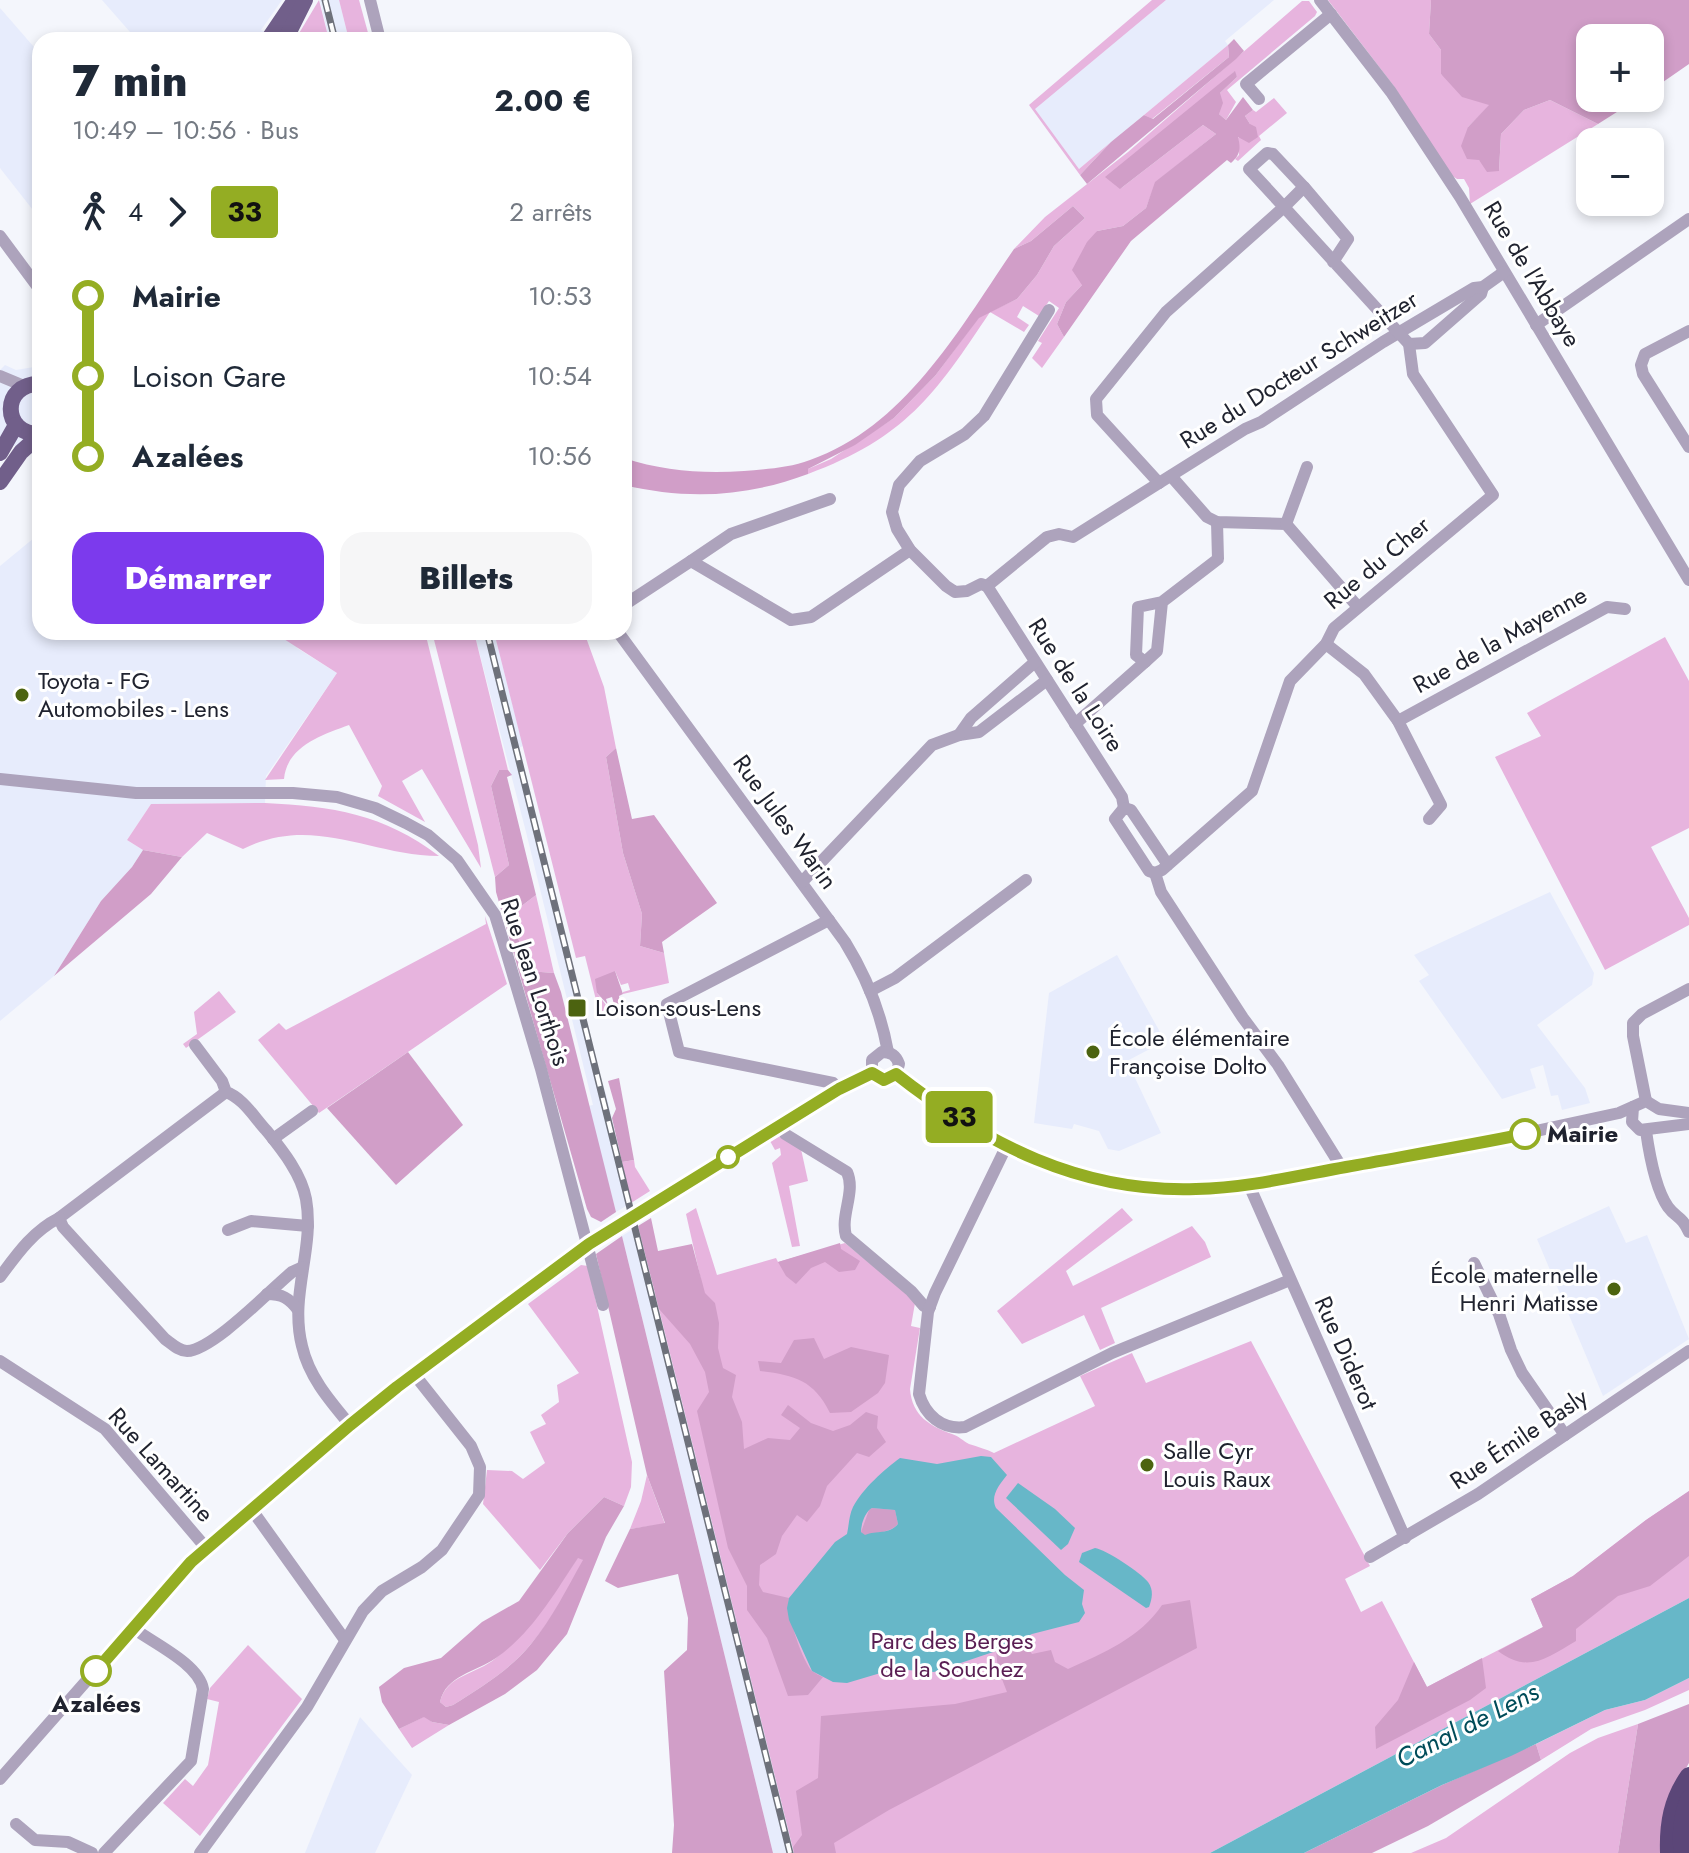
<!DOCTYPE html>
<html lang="fr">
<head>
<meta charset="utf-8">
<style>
  :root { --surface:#fff; --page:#f6f6f7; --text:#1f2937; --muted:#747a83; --accent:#7c3aed }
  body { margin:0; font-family:Jost,sans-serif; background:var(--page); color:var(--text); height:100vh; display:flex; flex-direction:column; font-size:30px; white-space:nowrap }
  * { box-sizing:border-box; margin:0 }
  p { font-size:26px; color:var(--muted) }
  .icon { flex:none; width:44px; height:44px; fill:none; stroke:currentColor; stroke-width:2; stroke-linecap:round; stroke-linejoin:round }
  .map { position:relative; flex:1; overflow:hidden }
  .drawer { position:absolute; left:32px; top:32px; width:600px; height:608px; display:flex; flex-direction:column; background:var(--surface); border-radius:24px; box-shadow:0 4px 12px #0003 }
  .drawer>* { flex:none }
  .badge { padding:0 16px; border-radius:6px; font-size:28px; line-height:52px }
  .controls { position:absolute; left:1576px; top:24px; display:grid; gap:16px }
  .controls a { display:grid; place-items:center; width:88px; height:88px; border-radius:16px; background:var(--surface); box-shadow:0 4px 12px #0003; font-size:40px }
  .map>.badge { position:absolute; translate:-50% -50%; box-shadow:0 0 0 4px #fff }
  .legs { display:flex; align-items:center; gap:12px; height:88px; padding:0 40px; font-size:26px }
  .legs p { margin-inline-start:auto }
  .head { display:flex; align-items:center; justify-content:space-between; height:136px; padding:0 40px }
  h1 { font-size:44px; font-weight:800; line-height:60px }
  .cta { display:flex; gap:16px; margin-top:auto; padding:16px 40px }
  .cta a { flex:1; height:92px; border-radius:24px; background:var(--accent); color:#fff; font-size:32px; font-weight:800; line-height:92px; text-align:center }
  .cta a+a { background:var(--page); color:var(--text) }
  ul { padding:0 40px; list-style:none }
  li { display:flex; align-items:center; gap:28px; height:80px; font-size:30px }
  li i { display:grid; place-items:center; width:12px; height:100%; margin:0 10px; background:currentColor }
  li i::after { content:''; width:20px; height:20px; margin:-10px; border:6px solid; border-radius:50%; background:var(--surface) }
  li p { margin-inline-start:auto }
  li:first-child i { background:linear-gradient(#0000 50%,currentColor 0) }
  li:last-child i { background:linear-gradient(currentColor 50%,#0000 0) }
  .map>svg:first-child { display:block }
  .built { fill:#e7ecfc }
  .green { fill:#e7b4de }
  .forest { fill:#d19ec8; fill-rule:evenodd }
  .water { fill:#67b7c8; fill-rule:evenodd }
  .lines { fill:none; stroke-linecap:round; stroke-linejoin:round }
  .minor { stroke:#ada3bc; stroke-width:12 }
  .major { stroke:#715f8a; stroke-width:16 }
  .highway { stroke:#5b4678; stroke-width:18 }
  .rail-casing { stroke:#6e717b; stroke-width:7 }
  .rail { stroke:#fff; stroke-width:4; stroke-dasharray:12; stroke-linecap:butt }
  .line-1-casing { stroke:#fff; stroke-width:18 }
  .line-1 { stroke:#94ad23; stroke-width:12 }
  .poi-dot { fill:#4c6310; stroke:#fff; stroke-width:3 }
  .stop-1-dot { fill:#fff; stroke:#94ad23; stroke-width:4 }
  .labels { text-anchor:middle; stroke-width:6; stroke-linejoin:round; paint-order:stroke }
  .street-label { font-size:24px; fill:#20232f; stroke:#fff }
  .poi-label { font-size:24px; fill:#20232f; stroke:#fff; text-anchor:start }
  .stop-label { font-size:24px; font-weight:bold; fill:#20232f; stroke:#fff; text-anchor:start }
  .park-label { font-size:24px; fill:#5a1e53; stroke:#fff }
  .water-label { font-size:26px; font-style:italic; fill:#004c59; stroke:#fff }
</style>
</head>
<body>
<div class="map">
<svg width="1689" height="1853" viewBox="0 0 1689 1853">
  <rect width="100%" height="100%" fill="#f4f6fc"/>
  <g class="built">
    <polygon points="102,0 282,0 261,30 283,40 137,40"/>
    <polygon points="320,0 339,0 349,40 329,40"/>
    <polygon points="1166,0 1274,0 1225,41 1228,45 1079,169 1034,109"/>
    <polygon points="0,8 40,54 40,219 0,168"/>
    <polygon points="5,365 16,370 40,366 40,458 0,439 0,370"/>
    <polygon points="40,533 40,632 297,632 297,648 337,673 266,776 265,803 151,804 127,840 143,850 132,867 101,901 54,976 0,1021 0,566"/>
    <polygon points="474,632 494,632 523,746 518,748 598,1069 607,1097 631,1203 616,1212 588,1106 593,1105 526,832"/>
    <polygon points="1550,892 1594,973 1592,985 1537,1025 1585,1088 1590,1103 1562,1110 1558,1095 1551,1096 1543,1065 1530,1069 1536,1088 1502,1099 1419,981 1429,975 1414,955"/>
    <polygon points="1117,955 1165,1041 1127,1061 1161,1133 1119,1151 1108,1149 1099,1131 1074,1124 1072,1129 1034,1123 1049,993"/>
    <polygon points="1609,1206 1626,1243 1647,1235 1689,1339 1603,1396 1537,1239"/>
    <polygon points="638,1226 752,1680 794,1853 773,1853 622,1236"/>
    <polygon points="360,1717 412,1775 375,1853 305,1853"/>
  </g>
  <g class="green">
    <polygon points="319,0 329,40 295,40"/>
    <polygon points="339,0 359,0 370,40 349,40"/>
    <polygon points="1152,0 1166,0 1035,109 1079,169 1111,142 1080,175 1029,105"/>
    <polygon points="1328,0 1431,0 1429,34 1441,50 1441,74 1490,105 1468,127 1479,160 1499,171 1501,134 1524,110 1550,100 1598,124 1470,204 1469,188 1464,179 1457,179 1451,175 1393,85"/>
    <path d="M1302 1H1309L1317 12 1315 16 1227 90 1236 102 1226 120 1219 114 1220 93 1237 77 1234 72 1120 189 1203 125 1216 134 1156 182 1146 208 1123 226 1097 231 1082 285 1066 302 1057 324 1064 337 1042 368 1032 358 1042 343 1038 341 1059 308 1049 301 1039 316 1023 306 1017 317 1029 325 1024 332 990 312C935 395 905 438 808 474V469L831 459 894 418 935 376 979 317 1017 299 1037 275 1054 246 1085 218 1073 206 1031 241 1014 249 1045 217 1128 152Z"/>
    <polygon points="1228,45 1229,57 1152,119 1144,115"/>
    <polygon points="1274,98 1287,113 1259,136 1261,140 1238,161 1235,159 1239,155 1238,138 1250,124 1245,116 1253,110 1256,112"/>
    <path d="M273 632H425L478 845 481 868 422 769 402 781 425 822 378 796 382 786 349 725C322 735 287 746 284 779L265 780 337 673Z"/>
    <polygon points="432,632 474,632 508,770 499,770 491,786 509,865 495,877"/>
    <polygon points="494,632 584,632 604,687 616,748 606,757 623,853 642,914 640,946 664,953 669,983 623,994 623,992 630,990 628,983 621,985 615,971 597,993 609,1009 599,1012 585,956 576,958"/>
    <polygon points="1665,637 1689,681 1689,828 1651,847 1689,918 1689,925 1605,970 1495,757 1541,736 1527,713"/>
    <path d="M265 803C332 806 384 814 439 856 368 855 313 814 243 849L207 833 182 857 143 850 127 840 151 804Z"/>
    <polygon points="536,895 554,973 528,971 511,914"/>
    <polygon points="485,916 507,984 319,1113 258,1040 279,1023 286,1030 486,924"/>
    <polygon points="219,991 236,1012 186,1048 183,1044 197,1034 194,1012"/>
    <polygon points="778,1136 801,1149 808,1181 789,1186 800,1246 792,1247 772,1163 781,1155 780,1148 775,1150 770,1141"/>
    <polygon points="634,1160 635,1167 650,1191 631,1203 622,1162"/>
    <path d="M696 1208 717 1275 776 1258 778 1262 845 1243 906 1293 915 1303 911 1326 920 1328 910 1389C912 1416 930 1426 952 1434 959 1436 963 1441 969 1444 978 1447 986 1449 994 1453L1095 1406 1080 1376 1132 1353 1146 1383 1251 1341 1370 1566 1345 1579 1361 1612 1382 1601 1427 1687 1543 1627 1531 1599 1573 1576 1646 1520 1689 1491V1598L1210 1853H794L655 1293 701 1280 686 1214Z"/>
    <polygon points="1122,1208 1133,1220 1066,1271 1073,1286 1192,1226 1205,1242 1211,1257 1101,1308 1115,1343 1100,1350 1084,1315 1022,1344 997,1311"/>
    <polygon points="581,1265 588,1266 632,1462 631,1487 624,1506 604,1497 568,1533 540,1570 483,1504 487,1470 512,1471 523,1479 545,1463 530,1432 546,1424 541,1415 559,1402 557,1385 579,1373 528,1304"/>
    <polygon points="647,1475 665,1524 630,1529 641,1501"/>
    <path d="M578 1557 584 1560C568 1588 553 1619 531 1644 510 1670 481 1687 453 1705L446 1707 440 1702C447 1674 476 1675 496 1658 529 1630 555 1593 578 1557Z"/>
    <polygon points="248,1645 302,1699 200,1836 163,1803 185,1779 193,1786 208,1765 219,1702 207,1699 210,1688"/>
    <polygon points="1689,1678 1689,1690 1645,1710 1591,1729 1541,1760 1536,1744 1605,1710 1645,1700"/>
    <polygon points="425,1716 432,1722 449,1725 412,1748 399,1729"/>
    <polygon points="1638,1724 1618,1853 1411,1853 1446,1838 1570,1753 1598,1738"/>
  </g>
  <g class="forest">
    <polygon points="1431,0 1689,0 1689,64 1650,91 1650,38 1590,38 1590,98 1639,98 1598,124 1550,100 1524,110 1501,134 1499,171 1487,172 1479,160 1467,159 1461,146 1468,127 1489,105 1462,97 1441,74 1441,50 1429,34"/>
    <polygon points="1234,39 1244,51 1236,59 1087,184 1080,175 1111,142 1144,115 1153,119 1229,57 1228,45"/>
    <path d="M1235 71 1237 77 1220 93 1223 103 1219 114 1226 120 1243 97 1253 110 1245 116 1250 124 1256 127 1258 137 1249 143 1238 137C1241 149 1240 155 1231 163L1227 160 1131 241 1064 337 1057 324 1066 302 1082 285 1072 270 1087 242 1097 231 1123 226 1146 208 1155 182 1216 134 1203 125 1120 189 1105 177Z"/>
    <path d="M1073 206 1085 218 1054 246 1037 275 1017 299 979 318 935 376 894 418 855 445 808 469V474C747 497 687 500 624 485V458C663 471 704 474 744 471 766 469 789 468 810 460 905 427 960 328 1014 249L1031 241Z"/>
    <polygon points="616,748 632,819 654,815 717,903 662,942 664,953 640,946 642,914 623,853 606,757"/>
    <polygon points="499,770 508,770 512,775 507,777 536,895 511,914 528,971 554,973 561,992 616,1212 601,1222 591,1217 587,1209 496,892 495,877 509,865 491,786"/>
    <polygon points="143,850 182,857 151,894 54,976 101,901 132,867"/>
    <polygon points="615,971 623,994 619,996 621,1010 616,1011 612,997 606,999 608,1005 597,993 595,979"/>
    <polygon points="408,1052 463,1125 396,1185 327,1108"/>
    <polygon points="619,1078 634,1160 622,1162 612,1118 616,1109 608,1081"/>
    <path d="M651 1218 658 1251 692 1244 705 1293 715 1303 719 1323 718 1348 723 1368 736 1375 732 1397 742 1422 744 1449 768 1438 790 1440 800 1428 781 1415 788 1405 811 1423 833 1431 850 1425 866 1412 878 1416 877 1428 886 1442 869 1457 857 1453 827 1486 820 1506 807 1522 797 1515 782 1536 776 1554 760 1565 759 1585 763 1592 789 1598C786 1613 802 1660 812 1671 813 1672 822 1677 823 1677L808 1695 788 1696 767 1638 747 1610V1586L728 1548 697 1411 709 1392 705 1372 690 1344 659 1309 638 1226Z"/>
    <polygon points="622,1236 773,1853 672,1853 674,1825 664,1671 687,1650 688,1618 678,1574 618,1588 605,1581 630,1529 665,1523 647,1475 596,1254"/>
    <polygon points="840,1243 841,1249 860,1261 855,1270 839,1272 825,1262 811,1268 796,1284 786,1276 778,1262"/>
    <path d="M814 1338 824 1359 851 1347 889 1355 885 1383 878 1393 851 1412 830 1413C814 1380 794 1375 760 1371L758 1361 781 1363 794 1340Z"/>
    <path d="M1689 1491V1556L1650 1586 1618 1596 1576 1629V1641C1547 1658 1528 1674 1498 1651L1543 1627 1531 1599 1573 1576 1646 1520Z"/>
    <path d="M604 1497 624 1506 606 1537 567 1634 537 1670 505 1694 449 1725 432 1722 424 1717 399 1729 382 1702 379 1687 404 1668 441 1658 482 1622 519 1601 568 1533ZM578 1558 583 1560C567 1588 552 1619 531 1644 510 1670 481 1687 453 1705L446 1707 440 1702C446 1675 476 1672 496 1658 532 1633 554 1594 578 1558Z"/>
    <path d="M872 1508 895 1510 898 1524C888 1534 878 1531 865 1536L861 1532 869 1510Z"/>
    <path d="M1190 1600 1197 1648 889 1810 834 1843 836 1853H794L793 1847 802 1835 796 1791 818 1778 821 1716 955 1704 1007 1692 998 1669 996 1651 1022 1639 1032 1654 1051 1650 1055 1662 1068 1669C1103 1653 1140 1638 1162 1605Z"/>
    <polygon points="1482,1658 1486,1688 1470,1700 1376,1749 1375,1727 1398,1700 1414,1662 1427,1687"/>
    <polygon points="1689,1704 1689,1763 1668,1799 1664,1853 1618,1853 1638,1724"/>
    <polygon points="1536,1744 1541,1760 1428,1826 1372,1853 1304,1853 1442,1785"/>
  </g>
  <g class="water">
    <path d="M981 1456 991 1457 1007 1475C999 1485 990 1496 996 1508L1065 1575 1084 1590 1082 1604 1085 1613 1079 1622 1032 1634 1002 1649 934 1672 894 1669 847 1683 833 1682 812 1671 789 1620 787 1608 789 1598 835 1542 847 1534C849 1525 849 1515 853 1507 863 1488 884 1470 900 1458L937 1464ZM872 1508 895 1510 898 1524C888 1535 877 1530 865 1535L861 1532C861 1524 865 1512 872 1508Z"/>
    <polygon points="1018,1483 1055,1509 1075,1528 1068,1544 1061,1550 1006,1498"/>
    <path d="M1095 1548C1105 1549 1141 1573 1148 1582 1154 1590 1152 1599 1149 1607L1146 1608 1079 1562 1082 1553Z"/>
    <polygon points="1689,1598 1689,1678 1645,1700 1605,1710 1511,1756 1442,1785 1304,1853 1210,1853"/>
  </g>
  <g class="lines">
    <g class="minor">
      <polyline points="370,0 380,40"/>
      <polyline points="1320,0 1391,92 1460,197 1689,580"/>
      <polyline points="1259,99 1246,84 1331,14"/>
      <polyline points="0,236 40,290"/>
      <polyline points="1536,325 1689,219"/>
      <polyline points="1689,331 1645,354 1641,365 1643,374 1689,447"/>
      <polyline points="1409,344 1425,343 1481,294 1483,287"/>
      <polyline points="0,376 24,386"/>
      <polyline points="1171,476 1207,517 1217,522 1286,524 1358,607"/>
      <polyline points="1159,483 1097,415 1096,399 1166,312 1284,207 1249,169 1267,153 1273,154 1304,187"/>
      <polyline points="1286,524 1307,467"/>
      <polyline points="691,561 731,534 830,499"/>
      <polyline points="987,586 1047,537 1059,534 1073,537 1245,429 1261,422 1383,342 1474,288 1483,287 1504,272"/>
      <polyline points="987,586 981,584 967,591 955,592 946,586 910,550 897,529 892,512 899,485 920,461 965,434 984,416 1049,310"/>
      <polyline points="987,586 1122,797 1124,808"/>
      <polyline points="1162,602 1138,607 1136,655 1145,662 1157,651 1162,602 1218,559 1217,522"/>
      <polyline points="624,605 691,561 791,620 811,617 910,550"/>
      <path d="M618 632 845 942C866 976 881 1013 888 1052"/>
      <polyline points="1326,644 1364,674 1398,721 1441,805 1429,819"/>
      <polyline points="1035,662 971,718 959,735 979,732 1047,680"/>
      <polyline points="1398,721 1607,607 1625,609"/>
      <polyline points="1075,724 1145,662"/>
      <polyline points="0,779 136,793 293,793 337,797 375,808 406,823 428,835 457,860 495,915 503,941 541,1069 603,1305"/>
      <polyline points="1168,865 1131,810 1124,808 1115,819 1149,871 1155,873 1162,870 1252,791 1290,681 1326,644 1334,628 1493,495 1413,374 1409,344 1284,207 1304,187 1348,239 1333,262"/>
      <polyline points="1155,873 1161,892 1243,1018 1278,1065 1342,1168"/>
      <polyline points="802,882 932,745 959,735"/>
      <polyline points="829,920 667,1004 679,1052 833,1083 839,1089"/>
      <polyline points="870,991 895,978 1026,880"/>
      <path d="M195 1045 222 1081 226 1092C243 1098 254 1117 266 1130 282 1150 301 1173 306 1199 315 1249 289 1295 302 1346 309 1377 330 1401 350 1425"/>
      <path d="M872 1073V1060L882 1052C891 1052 896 1055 899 1064L896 1074"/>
      <polyline points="872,1073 884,1080 896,1074"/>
      <polyline points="896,1074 994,1140 1037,1161 1109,1182 1167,1189 1249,1185 1494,1140 1619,1113 1646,1101 1659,1109 1689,1113"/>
      <path d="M226 1092 59 1218 63 1227 165 1339C172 1344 179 1351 187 1351 213 1350 270 1290 292 1272L303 1267"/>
      <polyline points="1646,1101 1633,1036 1633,1023 1642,1014 1689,989"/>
      <polyline points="1633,1107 1632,1122 1640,1130 1689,1124"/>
      <path d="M779 1125 785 1134 847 1172C856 1192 840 1215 846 1236L911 1291 924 1306 930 1307"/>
      <path d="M1646 1131C1649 1152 1656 1190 1668 1207 1676 1218 1682 1216 1689 1232"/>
      <polyline points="273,1139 312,1111"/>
      <path d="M1006 1147 935 1293 928 1312 919 1394C925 1415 942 1430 965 1427L1112 1353 1290 1280"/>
      <polyline points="1249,1185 1405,1538"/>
      <polyline points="228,1230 251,1221 308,1226"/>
      <polyline points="1474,1263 1499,1314 1511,1350 1522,1373 1565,1435"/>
      <path d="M0 1277C17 1254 33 1231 59 1218"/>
      <path d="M267 1294C282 1294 289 1298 298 1310"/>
      <polyline points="0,1361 105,1429 207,1549"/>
      <polyline points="252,1510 345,1640"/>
      <polyline points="1370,1557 1478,1494 1689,1351"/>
      <polyline points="0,1779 191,1562 350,1425 589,1244 839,1089 872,1073"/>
      <polyline points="16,1824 35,1840 68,1842 92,1853"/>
      <path d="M104 1853 191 1761 203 1689C199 1664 153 1643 133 1628"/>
      <polyline points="200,1853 307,1707 363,1611 382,1591 422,1567 442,1550 479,1495 480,1467 471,1446 414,1374"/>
    </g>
    <g class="major">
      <polyline points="268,40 295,0"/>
      <polyline points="285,40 305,0"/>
      <path d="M40 384C1 383 1 435 40 434"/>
      <polyline points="0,453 16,425"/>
      <polyline points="0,482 21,452 40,435"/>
    </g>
    <g class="highway">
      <path d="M1669 1853C1668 1824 1672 1800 1689 1776"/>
      <path d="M1683 1853C1680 1834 1682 1817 1689 1799"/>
    </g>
    <defs>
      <g id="rail">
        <polyline points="325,0 335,40"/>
        <polyline points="487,632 790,1853"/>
      </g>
    </defs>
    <use href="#rail" class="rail-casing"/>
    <use href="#rail" class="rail"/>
  </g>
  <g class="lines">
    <defs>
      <path id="line-1" d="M96 1671 191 1562 350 1425 397 1387 589 1244 839 1089 872 1073 884 1080 896 1074C985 1144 1081 1193 1196 1189 1247 1188 1296 1176 1346 1167 1406 1156 1466 1146 1525 1134"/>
    </defs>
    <use href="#line-1" class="line-1-casing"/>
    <use href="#line-1" class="line-1"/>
  </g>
  <g class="poi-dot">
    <circle cx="22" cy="695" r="8"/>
    <rect x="567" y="998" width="20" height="20" rx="4"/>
    <circle cx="1093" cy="1052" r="8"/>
    <circle cx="1614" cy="1289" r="8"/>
    <circle cx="1147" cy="1465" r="8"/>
  </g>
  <g class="stop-1-dot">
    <circle cx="1525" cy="1134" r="14"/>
    <circle cx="728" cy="1157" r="10"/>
    <circle cx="96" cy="1671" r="14"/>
  </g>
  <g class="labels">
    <g class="street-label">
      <text transform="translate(1532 274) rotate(59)" y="8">Rue de l'Abbaye</text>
      <text transform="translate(1299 370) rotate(-32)" y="8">Rue du Docteur Schweitzer</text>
      <text transform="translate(1377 563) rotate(-40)" y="8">Rue du Cher</text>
      <text transform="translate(1500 640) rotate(-29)" y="8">Rue de la Mayenne</text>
      <text transform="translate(1076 685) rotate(57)" y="8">Rue de la Loire</text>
      <text transform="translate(785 822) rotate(54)" y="8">Rue Jules Warin</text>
      <text transform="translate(535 982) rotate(72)" y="8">Rue Jean Lorthois</text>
      <text transform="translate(1346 1353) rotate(66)" y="8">Rue Diderot</text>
      <text transform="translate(1519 1439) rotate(-34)" y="8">Rue Émile Basly</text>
      <text transform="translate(161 1465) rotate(48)" y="8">Rue Lamartine</text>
    </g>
    <g class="poi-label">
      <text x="38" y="689">Toyota - FG<tspan x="38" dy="28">Automobiles - Lens</tspan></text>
      <text x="595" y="1016">Loison-sous-Lens</text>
      <text x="1109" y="1046">École élémentaire<tspan x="1109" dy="28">Françoise Dolto</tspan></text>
      <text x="1598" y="1283" text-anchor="end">École maternelle<tspan x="1598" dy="28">Henri Matisse</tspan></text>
      <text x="1163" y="1459">Salle Cyr<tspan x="1163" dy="28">Louis Raux</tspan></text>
    </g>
    <g class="stop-label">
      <text x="1547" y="1142">Mairie</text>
      <text x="96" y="1712" text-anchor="middle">Azalées</text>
    </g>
    <g class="park-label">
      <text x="952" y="1649">Parc des Berges<tspan x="952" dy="28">de la Souchez</tspan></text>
    </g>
    <g class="water-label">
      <text transform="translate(1467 1725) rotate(-27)" y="9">Canal de Lens</text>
    </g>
  </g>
</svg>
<div class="controls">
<a>+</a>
<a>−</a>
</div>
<b class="badge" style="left:959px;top:1117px;background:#94ad23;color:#111">33</b>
<section class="drawer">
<div class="head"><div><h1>7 min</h1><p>10:49 – 10:56 · Bus</p></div><b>2.00 €</b></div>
<div class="legs"><svg class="icon" aria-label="walk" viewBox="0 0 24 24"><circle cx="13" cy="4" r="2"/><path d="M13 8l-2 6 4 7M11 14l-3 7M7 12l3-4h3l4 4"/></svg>4<svg class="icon" aria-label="forward" viewBox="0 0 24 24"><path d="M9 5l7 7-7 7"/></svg><b class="badge" style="background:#94ad23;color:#111">33</b><p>2 arrêts</p></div>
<ul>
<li><i style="color:#94ad23"></i><b>Mairie</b><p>10:53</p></li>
<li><i style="color:#94ad23"></i><span>Loison Gare</span><p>10:54</p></li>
<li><i style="color:#94ad23"></i><b>Azalées</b><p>10:56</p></li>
</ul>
<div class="cta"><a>Démarrer</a><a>Billets</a></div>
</section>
</div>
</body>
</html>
